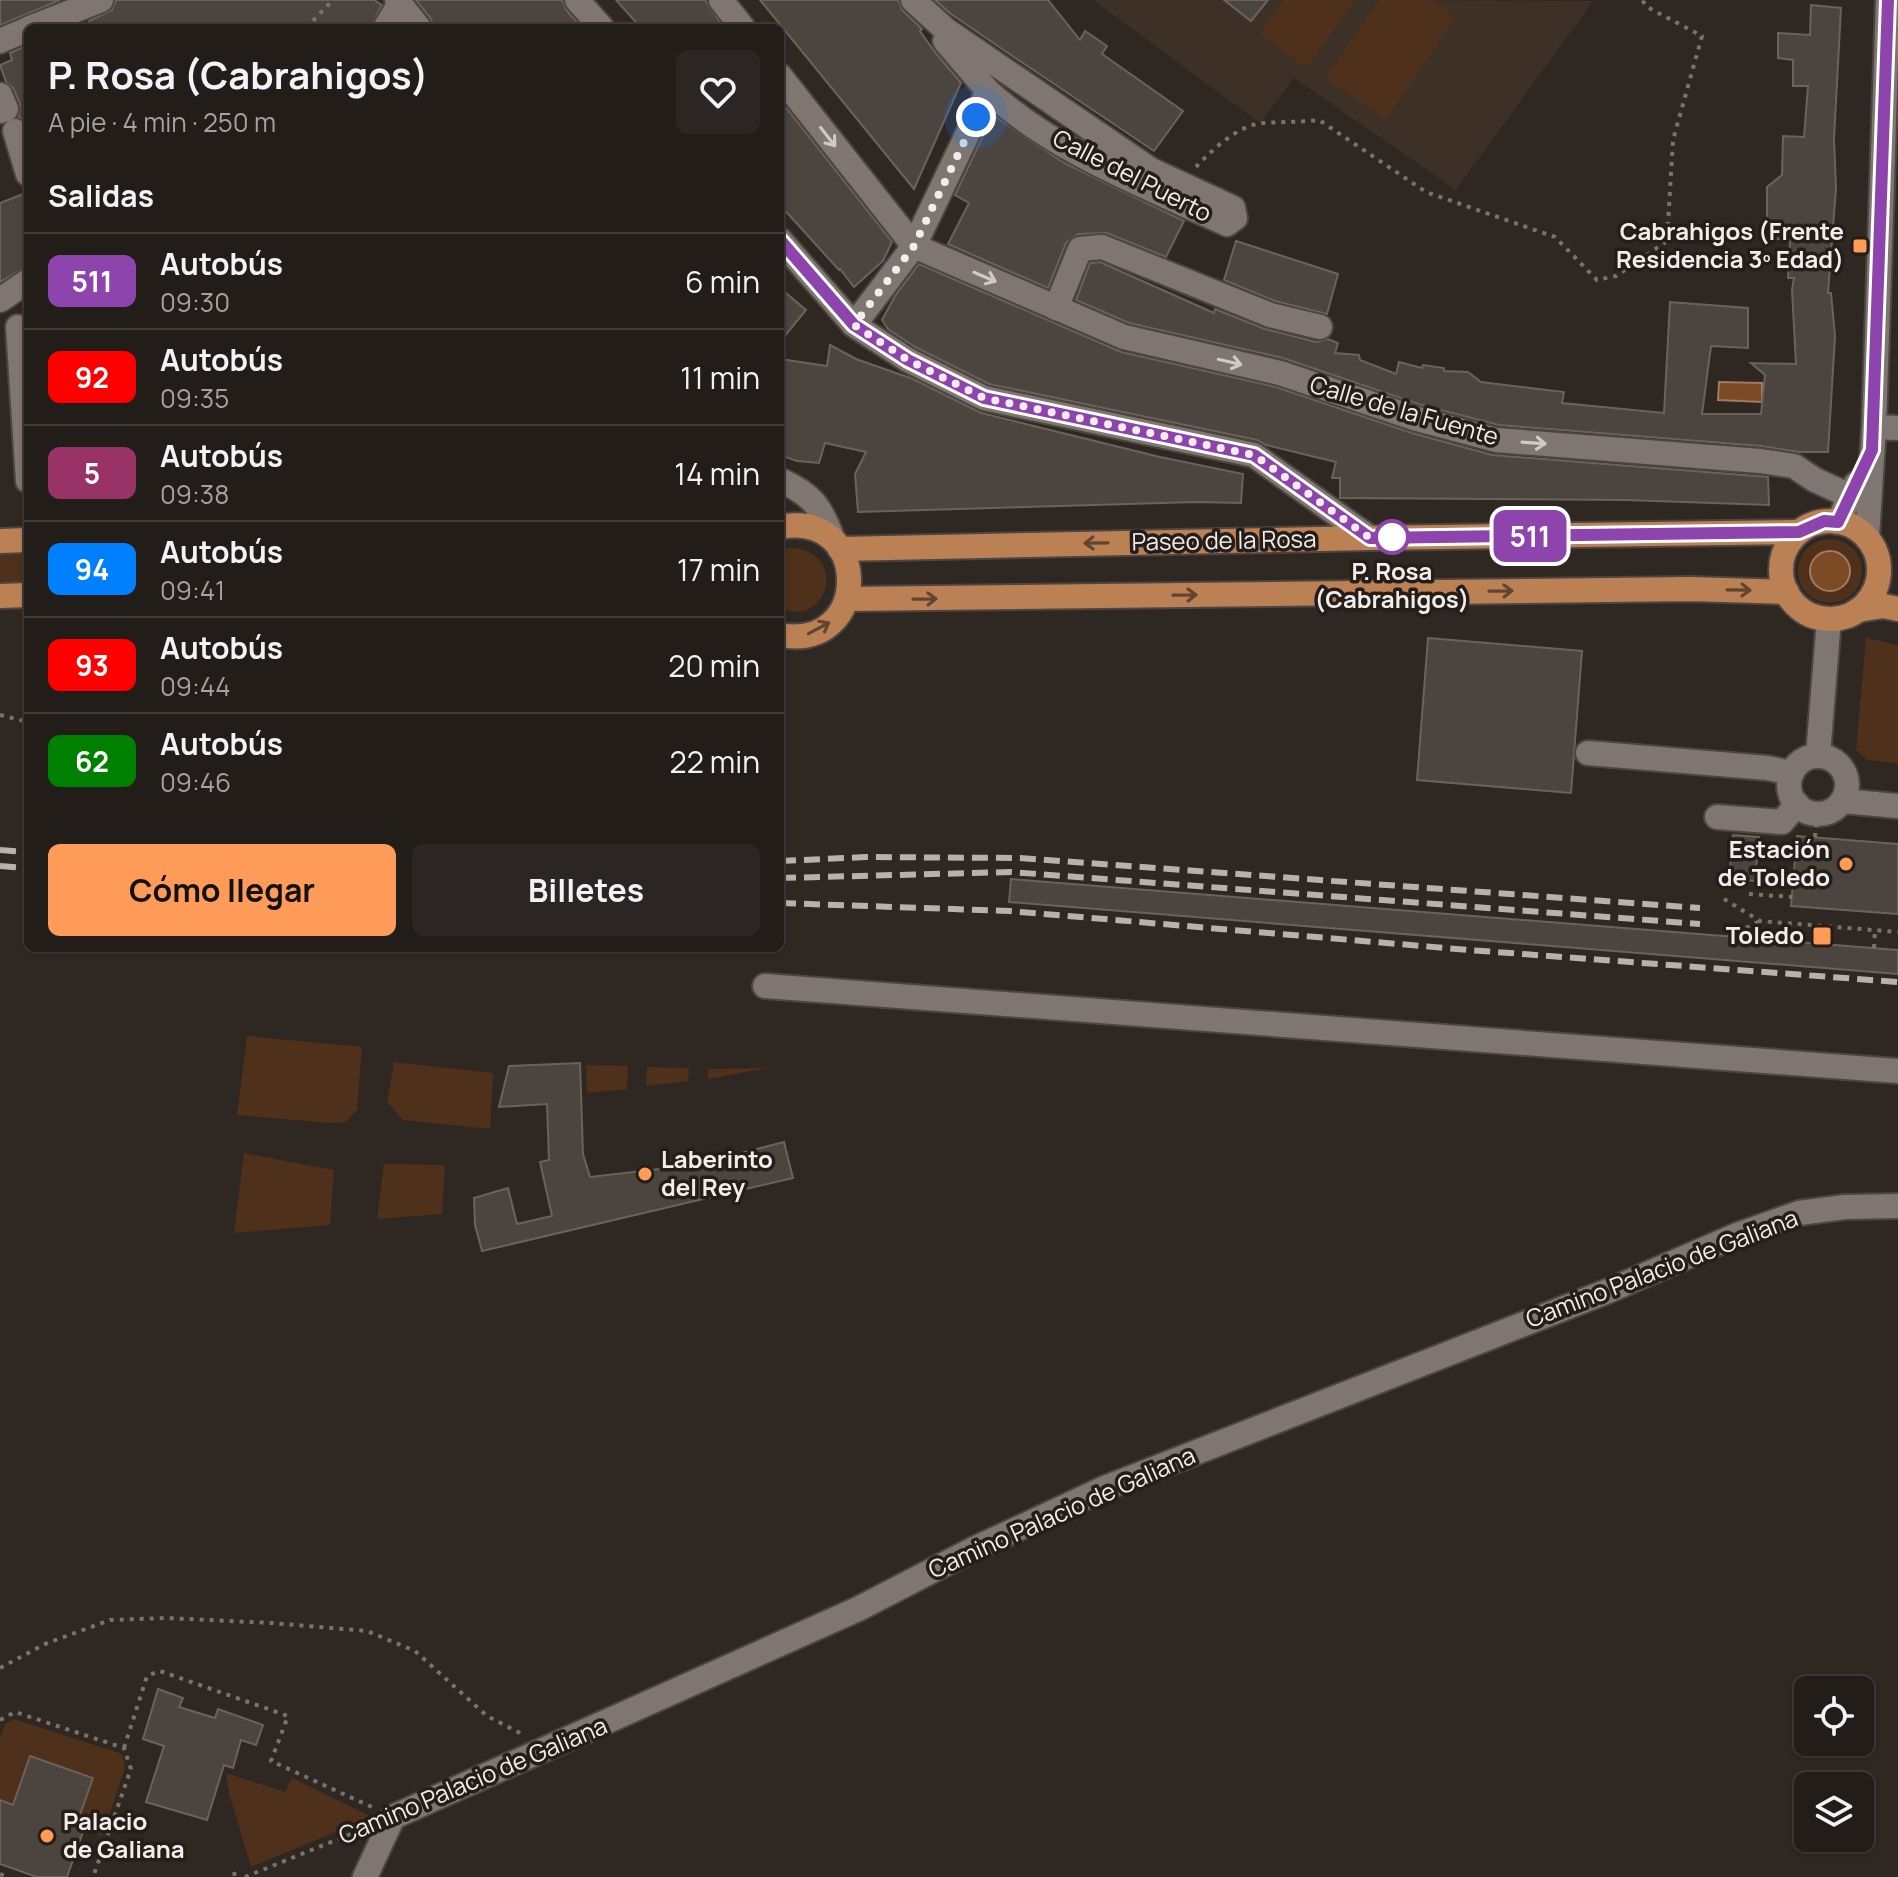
<!DOCTYPE html>
<html lang="es">
<head>
<meta charset="utf-8">
<style>
  :root { --surface:#231d1a; --page:#2b2623; --text:#f1f3f6; --muted:#a3a2a2; --line:#403b39; --accent:#fe9b58 }
  body { margin:0; font-family:Manrope,sans-serif; background:var(--page); color:var(--text); height:100vh; display:flex; flex-direction:column; font-size:30px; white-space:nowrap }
  * { box-sizing:border-box; margin:0 }
  p { font-size:26px; color:var(--muted) }
  .icon { flex:none; width:44px; height:44px; fill:none; stroke:currentColor; stroke-width:2; stroke-linecap:round; stroke-linejoin:round }
  .map { position:relative; flex:1; overflow:hidden }
  .sheet { position:absolute; left:24px; top:24px; width:760px; height:928px; display:flex; flex-direction:column; background:var(--surface); border-radius:12px; box-shadow:0 2px 6px #0004,0 0 0 2px var(--line) }
  .sheet>* { flex:none }
  .badge { padding:0 16px; border-radius:12px; font-size:28px; line-height:52px }
  .buttons { position:absolute; left:1794px; top:1676px; display:grid; gap:16px }
  .buttons a { display:grid; place-items:center; width:80px; height:80px; border-radius:12px; background:var(--surface); box-shadow:0 2px 6px #0004,0 0 0 2px var(--line); font-size:40px }
  .you { position:absolute; width:40px; height:40px; margin:-20px; border:6px solid #fff; border-radius:50%; background:#1a73e8; box-shadow:0 0 0 12px #1a73e833 }
  .map>.badge { position:absolute; translate:-50% -50%; box-shadow:0 0 0 4px #fff }
  h2 { padding:0 24px; font-size:30px; line-height:72px }
  .round { display:grid; place-items:center; flex:none; width:84px; height:84px; border-radius:12px; background:var(--page) }
  .head { display:flex; align-items:center; justify-content:space-between; height:136px; padding:0 24px }
  h1 { font-size:38px; font-weight:700; line-height:60px }
  .primary-button { display:flex; gap:16px; margin-top:auto; padding:16px 24px }
  .primary-button a { flex:1; height:92px; border-radius:12px; background:var(--accent); color:#111; font-size:32px; font-weight:700; line-height:92px; text-align:center }
  .primary-button a+a { background:var(--page); color:var(--text) }
  ul { padding:0; list-style:none }
  li { display:flex; align-items:center; gap:24px; height:96px; padding:0 24px; border-top:2px solid var(--line) }
  li div { flex:1 }
  li b { display:block; font-size:30px }
  li em { font-style:normal }
  li .badge { min-width:88px; font-weight:700; text-align:center }
  .map>svg:first-child { display:block }
  .built { fill:#3d3027 }
  .green { fill:#4f301b }
  .water { fill:#7d4a26; stroke:#a07b61; stroke-width:2 }
  .building { fill:#4c443f; stroke:#6b625c; stroke-width:2 }
  .lines { fill:none; stroke-linecap:round; stroke-linejoin:round }
  .minor-casing { stroke:#4c4541; stroke-width:28 }
  .major-casing { stroke:#4c4541; stroke-width:28 }
  .path { stroke:#79736e; stroke-width:4; stroke-dasharray:4 6; stroke-linecap:butt }
  .minor { stroke:#7f7671; stroke-width:24 }
  .major { stroke:#bc8055; stroke-width:24 }
  .rail { stroke:#b8b2ae; stroke-width:6; stroke-dasharray:16 8; stroke-linecap:butt }
  .oneway { stroke:#d0c9c6 }
  .oneway2 { stroke:#614531 }
  .line-casing { stroke:#fff; stroke-width:18 }
  .line { stroke:#8e44ad; stroke-width:12 }
  .walk { stroke:#f2edea; stroke-width:8; stroke-dasharray:0 14.4 }
  .poi-dot { fill:#fe9b58; stroke:#251d19; stroke-width:3 }
  .stop-dot { fill:#fff; stroke:#8e44ad; stroke-width:4 }
  .labels { text-anchor:middle; stroke-width:7; stroke-linejoin:round; paint-order:stroke }
  .street-label { font-size:24px; fill:#f2edea; stroke:#251d19 }
  .poi-label { font-size:24px; font-weight:bold; fill:#f2edea; stroke:#251d19; text-anchor:end }
  .stop-label { font-size:24px; font-weight:bold; fill:#f2edea; stroke:#251d19 }
</style>
</head>
<body>
<div class="map">
<svg width="1898" height="1877" viewBox="0 0 1898 1877">
  <rect width="100%" height="100%" fill="#2f2722"/>
  <polygon class="built" points="1093,0 1224,0 1251,21 1268,0 1283,0 1259,34 1307,67 1355,0 1379,0 1326,78 1455,17 1431,0 1593,1 1456,190 1294,78 1260,123"/>
  <g class="green">
    <polygon points="1283,0 1355,0 1307,68 1259,34"/>
    <polygon points="1379,0 1431,0 1456,17 1386,119 1325,78"/>
    <circle cx="1830" cy="571" r="32"/>
    <path d="M789 548C848 548 831 629 780 608V551Z"/>
    <polygon points="28,549 28,590 0,591 0,551"/>
    <polygon points="1866,637 1898,646 1898,763 1867,760 1856,750"/>
    <polygon points="247,1036 362,1047 357,1110 345,1122 331,1123 237,1115"/>
    <polygon points="394,1062 493,1073 490,1129 403,1120 387,1102"/>
    <polygon points="586,1065 628,1066 627,1089 587,1093"/>
    <polygon points="647,1067 689,1068 688,1081 646,1086"/>
    <polygon points="768,1068 708,1079 708,1069"/>
    <polygon points="244,1153 334,1170 330,1225 234,1233"/>
    <polygon points="384,1164 445,1165 442,1214 377,1219"/>
    <polygon points="14,1719 122,1754 125,1768 102,1836 76,1826 92,1777 30,1756 13,1805 0,1800 0,1739 5,1724"/>
    <polygon points="226,1773 285,1792 292,1778 372,1817 251,1867 229,1793"/>
  </g>
  <g class="water">
    <polygon points="1719,382 1762,383 1762,402 1718,400"/>
    <circle cx="1830" cy="571" r="20"/>
  </g>
  <g class="building">
    <polygon points="0,0 60,0 0,25"/>
    <polygon points="116,0 374,0 382,5 370,28 91,28 89,21 112,10"/>
    <polygon points="416,0 562,0 566,10 582,28 434,28 431,19"/>
    <polygon points="616,0 705,0 724,28 641,28"/>
    <polygon points="760,0 898,0 902,10 922,29 920,31 934,51 961,83 914,189"/>
    <polygon points="935,0 1048,0 1080,40 1085,31 1107,46 1102,54 1183,111 1154,151 1005,51 951,14"/>
    <polygon points="1224,0 1268,0 1251,21"/>
    <polygon points="1811,5 1841,8 1834,139 1836,188 1828,293 1831,293 1835,336 1828,452 1799,452 1761,446 1499,425 1421,405 1283,358 1129,323 1076,300 1090,263 1100,262 1214,313 1215,309 1265,329 1316,342 1328,339 1338,343 1335,353 1359,355 1360,360 1396,374 1399,362 1422,368 1423,365 1444,368 1444,371 1468,372 1481,382 1564,392 1562,403 1664,413 1670,302 1748,308 1748,348 1711,346 1702,414 1761,414 1765,375 1751,363 1796,364 1792,290 1794,278 1788,278 1790,239 1767,239 1767,187 1782,175 1783,136 1804,137 1808,86 1793,86 1793,60 1778,58 1778,33 1810,35"/>
    <polygon points="28,45 28,124 19,117 20,103 13,88 6,82 0,65 12,60 10,53"/>
    <polygon points="780,100 892,242 883,261 854,287 840,269 839,270 780,205"/>
    <polygon points="993,115 1064,163 1184,221 1166,257 1107,233 1078,234 1066,243 1048,288 948,244 969,203 955,195"/>
    <polygon points="28,192 28,266 0,282 0,203"/>
    <polygon points="1236,241 1338,274 1327,314 1275,301 1224,280"/>
    <polygon points="919,264 1121,352 1276,387 1412,433 1492,455 1768,477 1769,505 1626,500 1340,498 1340,478 1332,478 1336,462 1266,445 1257,440 989,384 915,347 888,329 882,320 895,296"/>
    <polygon points="780,288 806,310 780,342"/>
    <polygon points="830,345 856,359 913,379 981,413 1160,457 1243,474 1241,503 1197,502 858,512 855,474 866,452 825,443 819,463 797,461 780,455 780,359 827,366"/>
    <polygon points="1428,638 1582,651 1571,793 1417,780"/>
    <polygon points="1733,835 1759,837 1755,881 1729,879"/>
    <polygon points="1797,836 1898,844 1898,914 1791,906"/>
    <polygon points="1011,879 1898,950 1898,974 1009,902"/>
    <polygon points="580,1063 583,1154 590,1177 694,1165 784,1142 793,1178 482,1251 475,1225 474,1198 508,1188 517,1224 552,1216 540,1162 549,1160 547,1104 499,1107 509,1066"/>
    <polygon points="158,1689 183,1698 179,1707 215,1718 218,1709 263,1725 256,1745 241,1740 233,1768 224,1765 207,1820 146,1802 164,1746 143,1739"/>
    <polygon points="30,1756 93,1778 76,1826 84,1829 67,1877 37,1877 0,1864 0,1800 13,1805"/>
  </g>
  <g class="lines">
    <defs>
      <g id="minor">
        <polyline points="397,0 419,28"/>
        <polyline points="577,0 602,28"/>
        <polyline points="721,0 743,28"/>
        <path d="M913 0 946 30 1151 170 1233 208 1235 218 1227 224C1145 186 1055 152 988 91"/>
        <polyline points="30,28 101,0"/>
        <polyline points="385,28 399,5"/>
        <polyline points="0,41 28,29"/>
        <polyline points="780,76 914,246 1124,337 1280,373 1417,419 1496,440 1760,461 1794,466 1815,480 1850,496"/>
        <polyline points="0,95 6,109 0,111"/>
        <polyline points="15,131 28,174"/>
        <polyline points="780,240 854,325 908,360 984,398 1254,455 1370,538"/>
        <polyline points="0,300 28,281"/>
        <polyline points="1056,308 1080,249 1102,247 1270,315 1320,327"/>
        <polyline points="854,325 914,246 988,91 945,41"/>
        <polyline points="18,327 28,481"/>
        <polyline points="1874,427 1898,428"/>
        <path d="M780 480C813 495 821 507 833 540"/>
        <polyline points="1838,522 1856,484"/>
        <polyline points="1867,538 1874,427 1888,0"/>
        <polyline points="1588,753 1767,768 1792,773"/>
        <polyline points="1818,755 1829,619"/>
        <circle cx="1818" cy="785" r="29"/>
        <polyline points="1842,801 1898,806"/>
        <polyline points="1717,817 1782,822 1797,804"/>
        <polyline points="765,986 1898,1071"/>
        <polyline points="365,1877 393,1817 858,1609 974,1549 1105,1488 1608,1291 1737,1235 1799,1213 1845,1207 1898,1206"/>
      </g>
      <g id="major">
        <circle cx="1830" cy="570" r="49"/>
        <path d="M780 527C872 509 872 652 780 635"/>
        <polyline points="0,541 28,540"/>
        <polyline points="840,549 1370,538 1799,532"/>
        <polyline points="0,596 28,595"/>
        <polyline points="847,599 1691,589 1787,592"/>
        <polyline points="1858,610 1884,606 1898,609"/>
      </g>
    </defs>
    <use href="#minor" class="minor-casing"/>
    <use href="#major" class="major-casing"/>
    <g class="path">
      <polyline points="306,28 333,0"/>
      <path d="M1196 167C1212 150 1238 125 1263 123 1282 122 1300 122 1319 120L1426 192 1555 237 1597 280 1616 276 1667 241 1673 140 1702 36 1647 7 1642 0"/>
      <polyline points="0,715 28,722"/>
      <polyline points="1815,837 1817,816"/>
      <polyline points="1749,894 1792,897"/>
      <polyline points="1724,899 1760,921 1898,932"/>
      <polyline points="1728,937 1760,921"/>
      <polyline points="1874,948 1875,930"/>
      <polyline points="0,1668 45,1644 110,1620 166,1618 272,1623 367,1631 415,1651 487,1716 522,1734"/>
      <polyline points="0,1720 15,1712 124,1748 131,1769 93,1877"/>
      <polyline points="124,1748 147,1676 160,1671 288,1716 271,1761 372,1807"/>
      <polyline points="234,1872 235,1877"/>
      <polyline points="0,1874 7,1877"/>
      <polyline points="245,1877 361,1830"/>
    </g>
    <use href="#minor" class="minor"/>
    <use href="#major" class="major"/>
    <g class="rail">
      <polyline points="0,850 28,852"/>
      <polyline points="780,861 866,857 1020,858 1700,908"/>
      <polyline points="0,866 28,868"/>
      <polyline points="780,878 1011,872 1700,924"/>
      <polyline points="780,903 1009,911 1469,950 1898,982"/>
    </g>
  </g>
  <defs><path id="oneway-shaft" d="M-6 0H5M1.5-3L5.5 0L1.5 3" fill="none" stroke-width="1.6" stroke-linecap="round" stroke-linejoin="round" transform="scale(2)"/></defs>
  <g class="oneway">
    <use href="#oneway-shaft" transform="translate(828 137) rotate(52)"/>
    <use href="#oneway-shaft" transform="translate(985 277) rotate(23)"/>
    <use href="#oneway-shaft" transform="translate(1230 362) rotate(13)"/>
    <use href="#oneway-shaft" transform="translate(1534 443) rotate(4)"/>
  </g>
  <g class="oneway2">
    <use href="#oneway-shaft" transform="translate(1096 543) rotate(179)"/>
    <use href="#oneway-shaft" transform="translate(1739 590) rotate(1)"/>
    <use href="#oneway-shaft" transform="translate(1501 591) rotate(-1)"/>
    <use href="#oneway-shaft" transform="translate(1185 595) rotate(-1)"/>
    <use href="#oneway-shaft" transform="translate(925 599) rotate(-1)"/>
    <use href="#oneway-shaft" transform="translate(819 628) rotate(-28)"/>
  </g>
  <g class="lines">
    <defs>
      <polyline id="line" points="780,240 854,325 908,360 984,398 1254,455 1370,538 1799,532 1824,521 1838,522 1872,450 1888,0"/>
    </defs>
    <use href="#line" class="line-casing"/>
    <use href="#line" class="line"/>
    <polyline class="walk" points="976,117 914,246 854,325 908,360 984,398 1254,455 1370,538 1401,537 1392,537"/>
  </g>
  <g class="poi-dot">
    <rect x="1852" y="238" width="16" height="16" rx="4"/>
    <circle cx="1846" cy="864" r="8"/>
    <rect x="1812" y="926" width="20" height="20" rx="4"/>
    <circle cx="645" cy="1174" r="8"/>
    <circle cx="47" cy="1836" r="8"/>
  </g>
  <circle class="stop-dot" cx="1392" cy="537" r="16"/>
  <g class="labels">
    <g class="street-label">
      <text transform="translate(1132 176) rotate(27)" y="8">Calle del Puerto</text>
      <text transform="translate(1404 411) rotate(16)" y="8">Calle de la Fuente</text>
      <text transform="translate(1224 541) rotate(-1)" y="8">Paseo de la Rosa</text>
      <text transform="translate(1662 1269) rotate(-21)" y="8">Camino Palacio de Galiana</text>
      <text transform="translate(1062 1513) rotate(-24)" y="8">Camino Palacio de Galiana</text>
      <text transform="translate(473 1781) rotate(-23)" y="8">Camino Palacio de Galiana</text>
    </g>
    <g class="poi-label">
      <text x="1844" y="240">Cabrahigos (Frente<tspan x="1844" dy="28">Residencia 3º Edad)</tspan></text>
      <text x="1830" y="858">Estación<tspan x="1830" dy="28">de Toledo</tspan></text>
      <text x="1804" y="944">Toledo</text>
      <text x="661" y="1168" text-anchor="start">Laberinto<tspan x="661" dy="28">del Rey</tspan></text>
      <text x="63" y="1830" text-anchor="start">Palacio<tspan x="63" dy="28">de Galiana</tspan></text>
    </g>
    <g class="stop-label">
      <text x="1392" y="580">P. Rosa<tspan x="1392" dy="28">(Cabrahigos)</tspan></text>
    </g>
  </g>
</svg>
<div class="buttons">
<a><svg class="icon" aria-label="locate" viewBox="0 0 24 24"><circle cx="12" cy="12" r="6"/><path d="M12 2v4M12 18v4M2 12h4M18 12h4"/></svg></a>
<a><svg class="icon" aria-label="layers" viewBox="0 0 24 24"><path d="M12 4l9 5-9 5-9-5zM3 14l9 5 9-5"/></svg></a>
</div>
<div class="you" style="left:976px;top:117px"></div>
<b class="badge" style="left:1530px;top:536px;background:#8e44ad;color:#fff">511</b>
<section class="sheet">
<div class="head"><div><h1>P. Rosa (Cabrahigos)</h1><p>A pie · 4 min · 250 m</p></div><a class="round"><svg class="icon" aria-label="heart" viewBox="0 0 24 24"><path d="M12 20l-8-8c-3-5 5-10 8-4 3-6 11-1 8 4z"/></svg></a></div>
<h2>Salidas</h2>
<ul>
<li><span class="badge" style="background:#8e44ad;color:#fff">511</span><div><b>Autobús</b><p>09:30</p></div><em>6 min</em></li>
<li><span class="badge" style="background:#f00;color:#fff">92</span><div><b>Autobús</b><p>09:35</p></div><em>11 min</em></li>
<li><span class="badge" style="background:#993266;color:#fff">5</span><div><b>Autobús</b><p>09:38</p></div><em>14 min</em></li>
<li><span class="badge" style="background:#0080ff;color:#fff">94</span><div><b>Autobús</b><p>09:41</p></div><em>17 min</em></li>
<li><span class="badge" style="background:#f00;color:#fff">93</span><div><b>Autobús</b><p>09:44</p></div><em>20 min</em></li>
<li><span class="badge" style="background:#008001;color:#fff">62</span><div><b>Autobús</b><p>09:46</p></div><em>22 min</em></li>
</ul>
<div class="primary-button"><a>Cómo llegar</a><a>Billetes</a></div>
</section>
</div>
</body>
</html>
